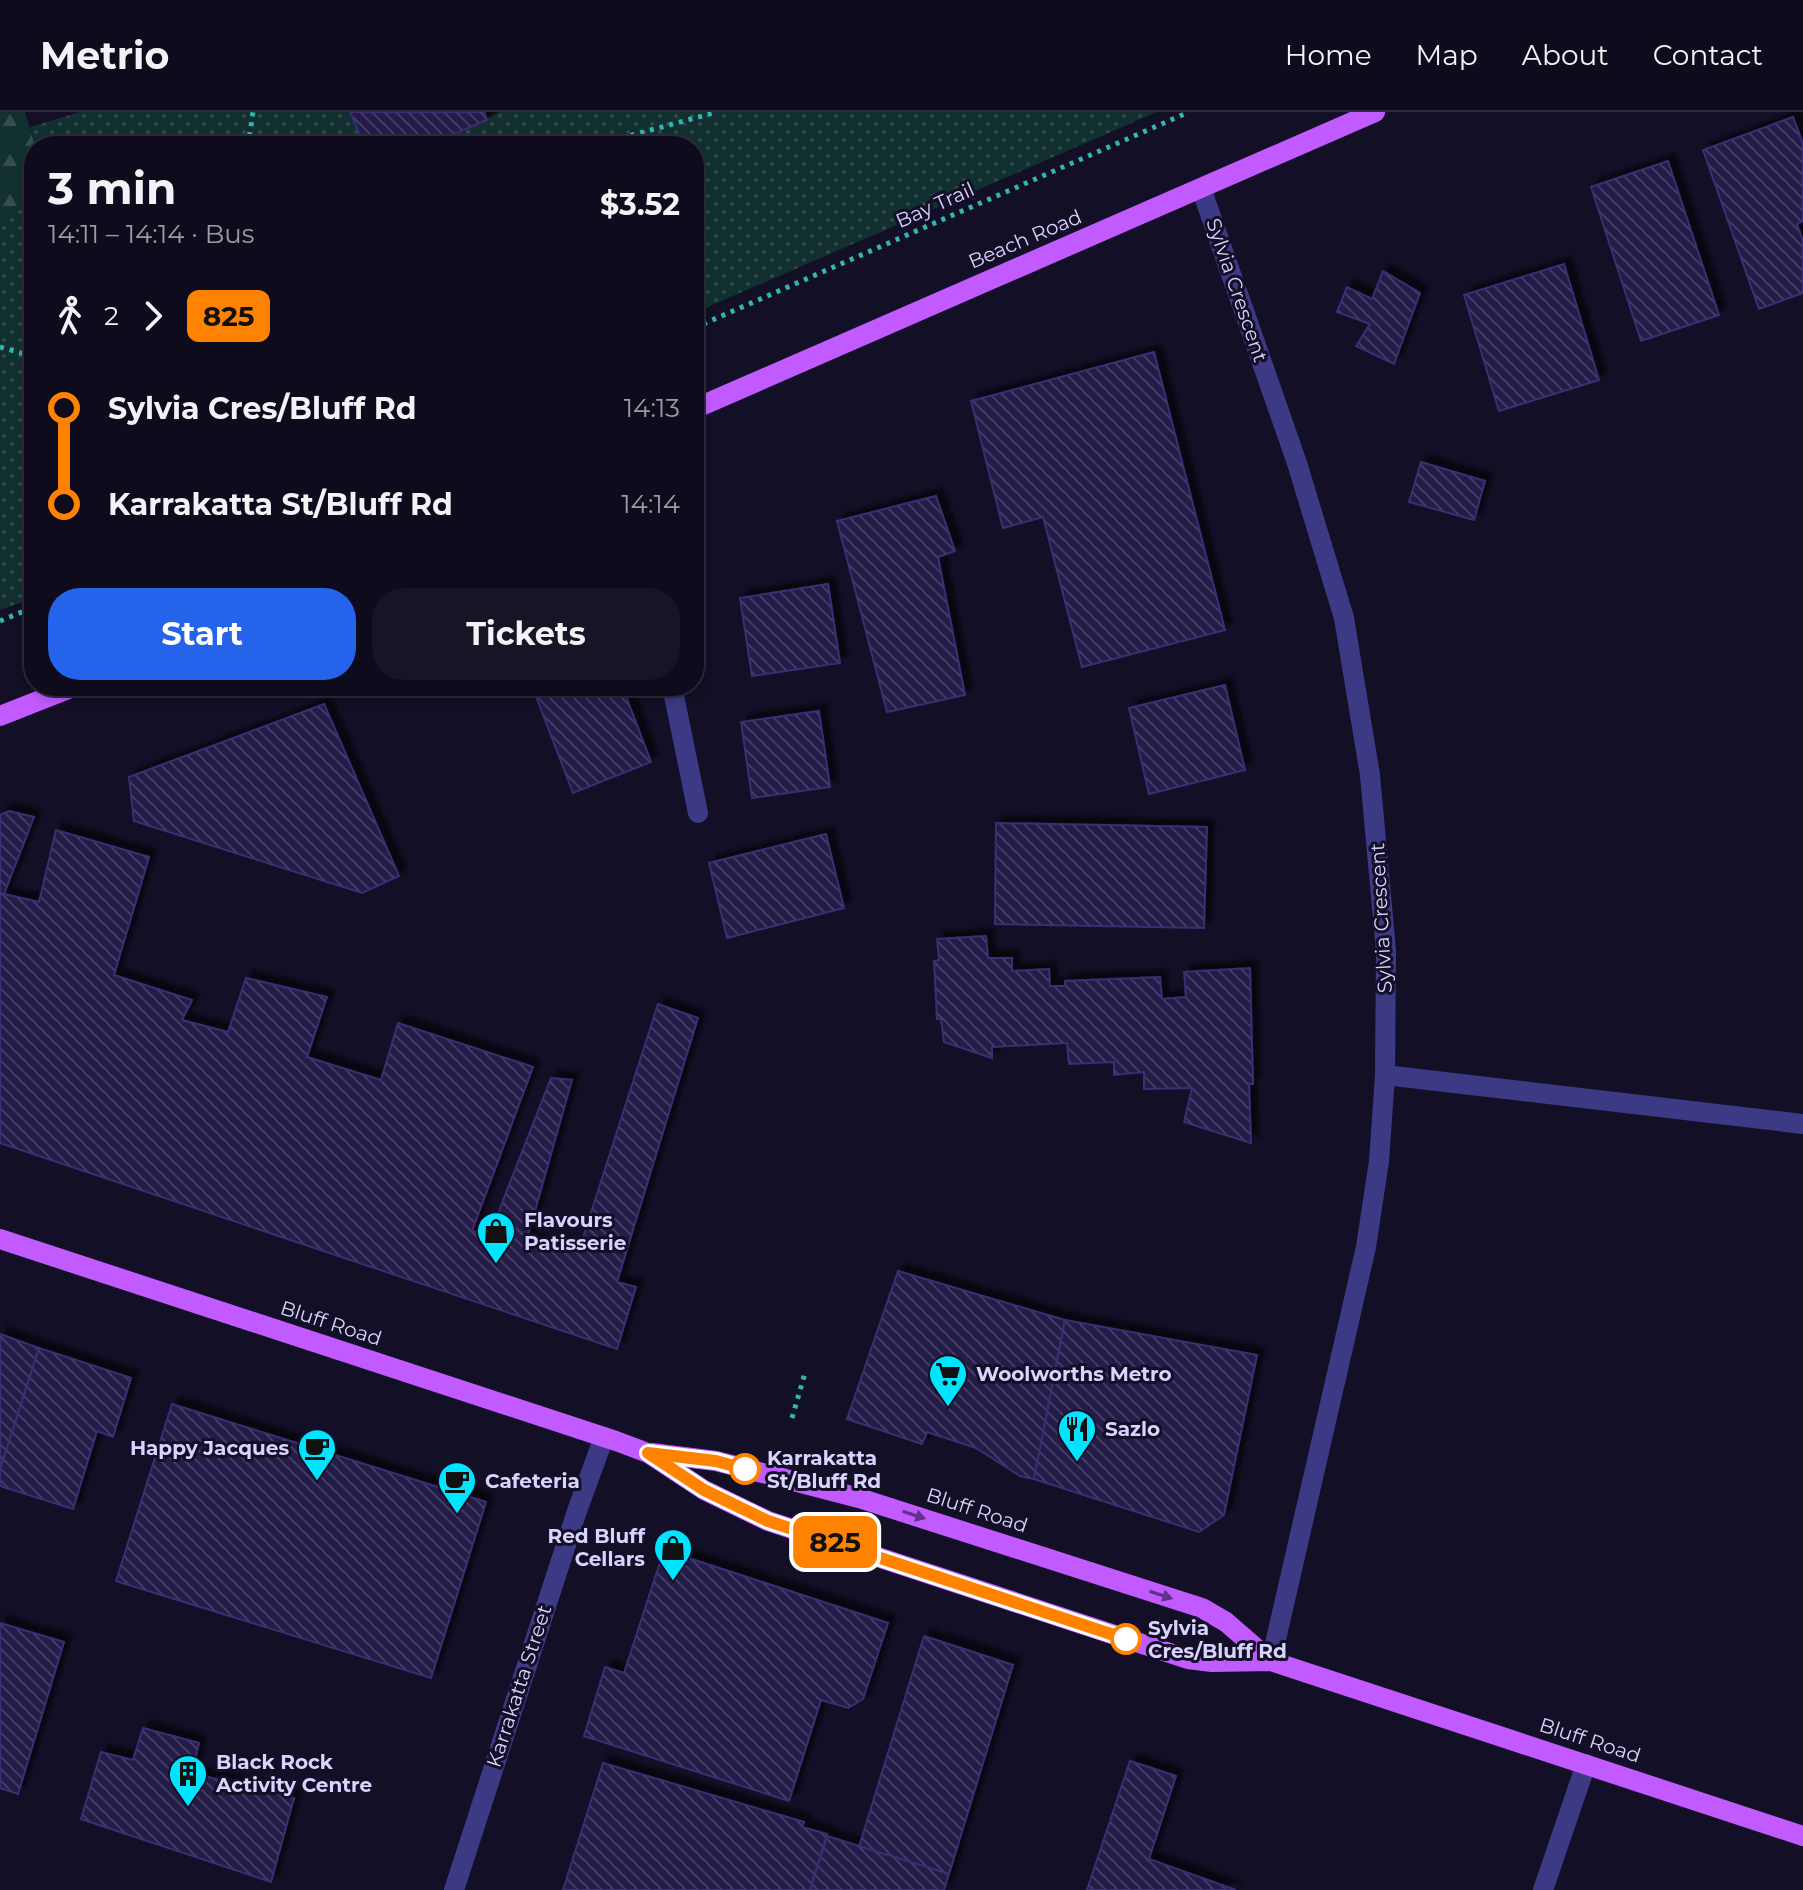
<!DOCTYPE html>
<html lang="en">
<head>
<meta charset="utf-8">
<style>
  :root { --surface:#0e0b1c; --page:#171425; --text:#f1f3f6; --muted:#9b9ba3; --line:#2e2b3b; --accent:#2563eb }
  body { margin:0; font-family:Montserrat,sans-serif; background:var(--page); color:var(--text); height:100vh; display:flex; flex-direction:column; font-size:30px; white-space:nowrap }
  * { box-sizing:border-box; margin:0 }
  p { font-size:26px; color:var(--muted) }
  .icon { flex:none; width:44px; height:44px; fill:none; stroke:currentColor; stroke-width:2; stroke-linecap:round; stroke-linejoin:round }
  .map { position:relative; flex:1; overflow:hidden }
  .side { position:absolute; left:24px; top:24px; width:680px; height:560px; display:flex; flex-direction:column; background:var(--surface); border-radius:32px; box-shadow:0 4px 12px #0003,0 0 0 2px var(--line) }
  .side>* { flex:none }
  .badge { padding:0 16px; border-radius:12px; font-size:28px; line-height:52px }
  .map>.badge { position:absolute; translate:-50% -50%; box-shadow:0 0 0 4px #fff }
  .legs { display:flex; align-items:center; gap:12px; height:88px; padding:0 24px; font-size:26px }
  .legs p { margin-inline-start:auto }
  .head { display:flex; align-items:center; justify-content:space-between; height:136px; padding:0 24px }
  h1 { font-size:44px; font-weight:700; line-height:60px }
  .cta { display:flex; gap:16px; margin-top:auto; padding:16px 24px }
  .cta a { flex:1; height:92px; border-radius:32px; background:var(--accent); color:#fff; font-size:32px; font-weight:700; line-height:92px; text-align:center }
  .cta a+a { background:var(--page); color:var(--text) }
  ul { padding:0 24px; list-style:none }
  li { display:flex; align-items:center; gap:28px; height:96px; font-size:30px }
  li i { display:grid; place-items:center; width:12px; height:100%; margin:0 10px; background:currentColor }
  li i::after { content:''; width:20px; height:20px; margin:-10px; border:6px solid; border-radius:50%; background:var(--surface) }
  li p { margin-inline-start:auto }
  li:first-child i { background:linear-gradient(#0000 50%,currentColor 0) }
  li:last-child i { background:linear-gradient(currentColor 50%,#0000 0) }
  header { display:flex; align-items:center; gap:48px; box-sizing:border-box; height:112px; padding:0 40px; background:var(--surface); border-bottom:2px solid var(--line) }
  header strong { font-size:38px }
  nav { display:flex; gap:44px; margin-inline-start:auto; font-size:28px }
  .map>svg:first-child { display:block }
  .green { fill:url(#green-dots) }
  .forest { fill:url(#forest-firs) }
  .building { fill:url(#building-back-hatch); stroke:#3b2d73; stroke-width:2; filter:url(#shadow) }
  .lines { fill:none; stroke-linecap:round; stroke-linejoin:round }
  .path { stroke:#2fb8b0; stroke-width:5; stroke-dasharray:4 6; stroke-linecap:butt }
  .minor { stroke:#3d3a85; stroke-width:20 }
  .major { stroke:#c25bff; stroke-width:20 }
  .oneway { fill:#623188 }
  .line-1-casing { stroke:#fff; stroke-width:18 }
  .line-1 { stroke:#ff8200; stroke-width:12 }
  .stop-1-dot { fill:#fff; stroke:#ff8200; stroke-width:4 }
  .labels { text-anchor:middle; stroke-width:6; stroke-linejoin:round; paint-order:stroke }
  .street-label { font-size:20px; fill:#d9d4ff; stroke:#130f26 }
  .poi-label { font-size:20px; font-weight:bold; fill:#d9d4ff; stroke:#130f26; text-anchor:start }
  .stop-label { font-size:20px; font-weight:bold; fill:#d9d4ff; stroke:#130f26; text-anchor:start }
</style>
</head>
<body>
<header>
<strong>Metrio</strong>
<nav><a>Home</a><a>Map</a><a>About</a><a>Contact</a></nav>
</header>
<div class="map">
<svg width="1803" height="1778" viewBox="0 0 1803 1778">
  <defs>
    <pattern id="green-dots" width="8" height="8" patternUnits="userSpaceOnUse" patternTransform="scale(2)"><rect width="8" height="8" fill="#12302f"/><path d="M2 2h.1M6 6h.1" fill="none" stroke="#344d4e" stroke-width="1.8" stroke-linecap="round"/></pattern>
    <pattern id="forest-firs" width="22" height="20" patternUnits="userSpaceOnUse" patternTransform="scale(2)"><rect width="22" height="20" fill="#12302f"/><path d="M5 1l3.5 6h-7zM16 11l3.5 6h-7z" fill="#344d4e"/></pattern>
    <pattern id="building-back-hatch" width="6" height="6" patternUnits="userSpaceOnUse" patternTransform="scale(2)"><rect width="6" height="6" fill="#241b47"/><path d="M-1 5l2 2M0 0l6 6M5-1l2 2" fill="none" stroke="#433b63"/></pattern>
    <filter id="shadow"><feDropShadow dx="7" dy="-7" stdDeviation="2" flood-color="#0009"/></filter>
  </defs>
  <rect width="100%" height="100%" fill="#130f26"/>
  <g class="green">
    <polygon points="80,0 350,0 365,34 35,34 30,15"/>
    <polygon points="500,0 1157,0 694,201 694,34 426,34"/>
    <polygon points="34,75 34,486 0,498 0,116"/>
  </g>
  <polygon class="forest" points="0,0 25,0 35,34 34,75 0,116"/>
  <g class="building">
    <polygon points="350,0 484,0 487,8 426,34 365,34"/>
    <polygon points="1793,5 1803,32 1803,109 1797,112 1803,129 1803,181 1759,197 1703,38"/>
    <polygon points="1668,49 1719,203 1641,229 1591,75"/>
    <polygon points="1564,152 1599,268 1499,299 1464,183"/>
    <polygon points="1383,159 1420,181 1394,252 1356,234 1370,212 1337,200 1347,175 1372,187"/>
    <polygon points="1154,240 1225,518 1082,555 1043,405 1003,416 971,289"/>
    <polygon points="1421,350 1485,369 1474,408 1409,390"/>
    <polygon points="936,384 955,439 938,445 965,583 887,600 837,409"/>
    <polygon points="828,472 840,551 752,564 740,486"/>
    <polygon points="1225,573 1245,658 1149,682 1129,596"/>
    <polygon points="532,574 622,574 651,650 573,681"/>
    <polygon points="324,592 399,764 362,781 134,709 129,665"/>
    <polygon points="819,599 830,675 752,686 741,610"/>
    <polygon points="9,699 34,705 4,782 39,790 56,718 149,745 114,863 192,888 182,908 228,920 246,866 327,885 307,945 381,968 398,911 533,955 472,1119 489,1124 551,966 572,968 527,1127 578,1141 658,892 698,906 617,1170 636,1175 617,1237 0,1031 0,703"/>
    <polygon points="996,711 1207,715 1204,816 995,812"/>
    <polygon points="826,722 844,796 727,826 709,751"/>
    <polygon points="986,824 988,846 1012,846 1012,859 1049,857 1050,874 1065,874 1065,869 1160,865 1162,887 1186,885 1184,860 1250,856 1253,972 1249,972 1251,1031 1184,1010 1192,976 1144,977 1144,960 1114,963 1114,950 1069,952 1067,931 992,935 992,946 944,930 941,907 937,907 934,849 939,848 937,827"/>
    <polygon points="898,1159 1065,1208 1034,1367 1020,1364 976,1336 927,1320 922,1332 847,1307"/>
    <polygon points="1065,1208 1257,1243 1224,1403 1199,1420 1034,1367"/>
    <polygon points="0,1222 39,1236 0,1358"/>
    <polygon points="39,1236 131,1266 113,1325 97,1319 73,1397 0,1374 0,1358"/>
    <polygon points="172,1292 486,1390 431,1566 116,1469"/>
    <polygon points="664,1438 888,1511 863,1587 848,1596 821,1588 789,1689 584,1624 605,1555 624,1561"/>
    <polygon points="0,1511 64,1530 18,1682 0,1676"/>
    <polygon points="924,1524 1013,1553 949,1762 859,1735"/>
    <polygon points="143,1616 199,1631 192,1661 294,1686 271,1770 81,1707 101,1640 133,1648"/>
    <polygon points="1130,1649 1176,1664 1149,1747 1236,1778 1087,1778"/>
    <polygon points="603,1651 804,1710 802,1715 827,1722 810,1778 563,1778"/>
    <polygon points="827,1724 949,1762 944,1778 810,1778"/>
  </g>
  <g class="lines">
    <g class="path">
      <polyline points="248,34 253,0"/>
      <polyline points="592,34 717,0"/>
      <polyline points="694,216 1189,0"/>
      <polyline points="0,235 25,242 34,238"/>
      <polyline points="25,242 34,270"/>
      <polyline points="0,509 34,495"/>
      <polyline points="792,1306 805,1261"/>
    </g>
    <g class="minor">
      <polyline points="1201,76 1297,351 1344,506 1370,663 1386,839 1385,963 1379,1049 1366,1135 1271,1549"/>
      <polyline points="672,574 698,701"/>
      <polyline points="1385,963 1803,1012"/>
      <polyline points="454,1778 577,1399 604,1325"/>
      <polyline points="1543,1778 1586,1652"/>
    </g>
    <g class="major">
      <polyline points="694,297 1375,0"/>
      <polyline points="0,604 76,574"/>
      <polyline points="0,1127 616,1329 648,1341 704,1378 768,1409 1188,1547 1212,1550 1271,1549 1803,1724"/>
      <polyline points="652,1341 716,1349 859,1386 1202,1496 1226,1510 1271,1549"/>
    </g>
  </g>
  <defs><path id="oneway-solid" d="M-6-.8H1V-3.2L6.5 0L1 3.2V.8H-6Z" transform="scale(2)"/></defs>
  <g class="oneway">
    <use href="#oneway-solid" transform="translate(914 1403) rotate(18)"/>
    <use href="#oneway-solid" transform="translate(1161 1483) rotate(18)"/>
  </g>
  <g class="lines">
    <defs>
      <polyline id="line-1" points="745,1357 716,1349 648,1341 704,1378 768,1409 1126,1527"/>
    </defs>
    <use href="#line-1" class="line-1-casing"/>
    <use href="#line-1" class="line-1"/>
  </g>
  <defs>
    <symbol id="shop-pin" viewBox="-11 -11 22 30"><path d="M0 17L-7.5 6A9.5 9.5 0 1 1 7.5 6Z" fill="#00e5ff" stroke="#130f26"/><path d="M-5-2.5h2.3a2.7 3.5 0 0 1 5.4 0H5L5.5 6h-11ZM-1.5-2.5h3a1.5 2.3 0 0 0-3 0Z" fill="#111"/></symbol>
    <symbol id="supermarket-pin" viewBox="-11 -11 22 30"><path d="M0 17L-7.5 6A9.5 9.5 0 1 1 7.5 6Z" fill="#00e5ff" stroke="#130f26"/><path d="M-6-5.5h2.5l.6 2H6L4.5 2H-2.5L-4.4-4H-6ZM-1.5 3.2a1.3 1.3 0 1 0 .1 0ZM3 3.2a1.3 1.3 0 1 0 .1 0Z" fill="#111"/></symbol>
    <symbol id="restaurant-pin" viewBox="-11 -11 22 30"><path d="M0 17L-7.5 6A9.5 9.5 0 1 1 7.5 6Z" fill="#00e5ff" stroke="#130f26"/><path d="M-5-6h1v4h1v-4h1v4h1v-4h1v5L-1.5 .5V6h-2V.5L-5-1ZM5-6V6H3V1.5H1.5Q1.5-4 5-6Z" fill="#111"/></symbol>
    <symbol id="cafe-pin" viewBox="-11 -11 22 30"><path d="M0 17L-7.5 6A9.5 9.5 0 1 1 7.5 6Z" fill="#00e5ff" stroke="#130f26"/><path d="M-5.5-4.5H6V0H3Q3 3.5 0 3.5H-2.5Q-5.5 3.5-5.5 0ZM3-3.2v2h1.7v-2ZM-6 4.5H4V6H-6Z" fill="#111"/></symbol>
    <symbol id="building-pin" viewBox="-11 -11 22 30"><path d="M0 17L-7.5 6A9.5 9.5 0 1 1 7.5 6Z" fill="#00e5ff" stroke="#130f26"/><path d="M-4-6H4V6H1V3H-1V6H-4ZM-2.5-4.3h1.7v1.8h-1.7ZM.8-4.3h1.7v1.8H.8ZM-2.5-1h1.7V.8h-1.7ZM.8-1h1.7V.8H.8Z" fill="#111"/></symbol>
  </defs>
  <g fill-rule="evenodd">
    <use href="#shop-pin" x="474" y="1097" width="44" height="60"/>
    <use href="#supermarket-pin" x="926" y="1240" width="44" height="60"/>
    <use href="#restaurant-pin" x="1055" y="1295" width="44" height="60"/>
    <use href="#cafe-pin" x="295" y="1314" width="44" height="60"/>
    <use href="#cafe-pin" x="435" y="1347" width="44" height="60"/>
    <use href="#shop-pin" x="651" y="1414" width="44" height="60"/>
    <use href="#building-pin" x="166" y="1640" width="44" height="60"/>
  </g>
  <g class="stop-1-dot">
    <circle cx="745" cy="1357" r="14"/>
    <circle cx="1126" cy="1527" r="14"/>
  </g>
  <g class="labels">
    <g class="street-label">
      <text transform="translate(935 93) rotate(-24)" y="7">Bay Trail</text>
      <text transform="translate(1025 127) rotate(-23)" y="7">Beach Road</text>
      <text transform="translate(1237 178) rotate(71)" y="7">Sylvia Crescent</text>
      <text transform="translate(1381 806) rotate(-93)" y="7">Sylvia Crescent</text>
      <text transform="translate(331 1211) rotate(18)" y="7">Bluff Road</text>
      <text transform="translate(977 1398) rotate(18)" y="7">Bluff Road</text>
      <text transform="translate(519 1574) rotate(-72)" y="7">Karrakatta Street</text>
      <text transform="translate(1590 1628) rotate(18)" y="7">Bluff Road</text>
    </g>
    <g class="poi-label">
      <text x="524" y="1115">Flavours<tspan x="524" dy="23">Patisserie</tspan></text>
      <text x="976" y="1269">Woolworths Metro</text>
      <text x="1105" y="1324">Sazlo</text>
      <text x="289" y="1343" text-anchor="end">Happy Jacques</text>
      <text x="485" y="1376">Cafeteria</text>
      <text x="645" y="1431" text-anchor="end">Red Bluff<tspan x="645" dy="23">Cellars</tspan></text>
      <text x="216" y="1657">Black Rock<tspan x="216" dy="23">Activity Centre</tspan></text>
    </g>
    <g class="stop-label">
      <text x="767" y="1353">Karrakatta<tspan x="767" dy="23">St/Bluff Rd</tspan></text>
      <text x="1148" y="1523">Sylvia<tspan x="1148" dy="23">Cres/Bluff Rd</tspan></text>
    </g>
  </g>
</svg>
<b class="badge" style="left:835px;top:1430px;background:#ff8200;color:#111">825</b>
<section class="side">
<div class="head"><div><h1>3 min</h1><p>14:11 – 14:14 · Bus</p></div><b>$3.52</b></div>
<div class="legs"><svg class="icon" aria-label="walk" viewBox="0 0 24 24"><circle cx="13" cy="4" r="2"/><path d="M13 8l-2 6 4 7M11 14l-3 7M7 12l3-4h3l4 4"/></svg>2<svg class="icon" aria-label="forward" viewBox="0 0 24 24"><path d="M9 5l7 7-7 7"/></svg><b class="badge" style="background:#ff8200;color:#111">825</b></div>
<ul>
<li><i style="color:#ff8200"></i><b>Sylvia Cres/Bluff Rd</b><p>14:13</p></li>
<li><i style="color:#ff8200"></i><b>Karrakatta St/Bluff Rd</b><p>14:14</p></li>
</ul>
<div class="cta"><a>Start</a><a>Tickets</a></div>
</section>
</div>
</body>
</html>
